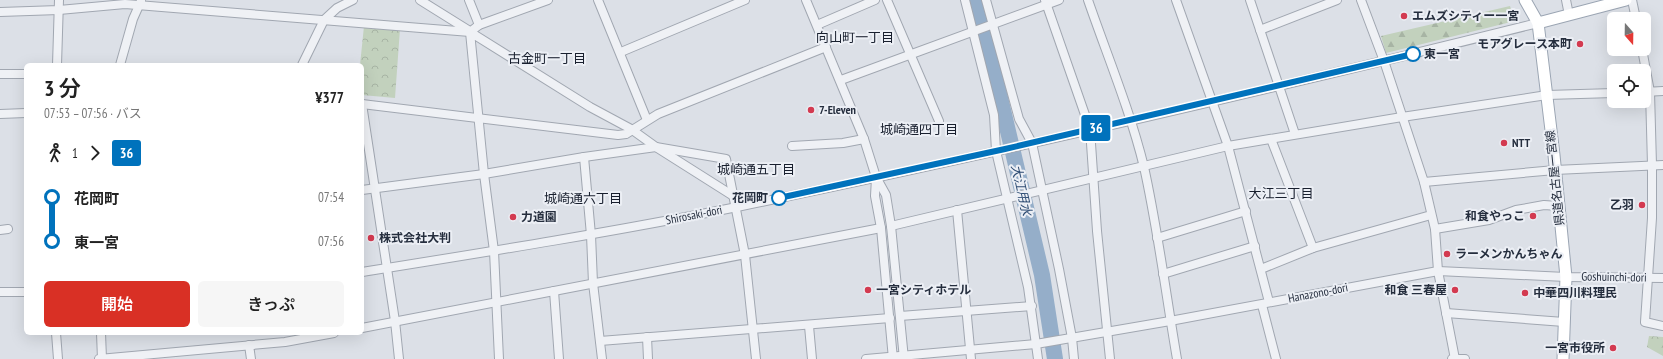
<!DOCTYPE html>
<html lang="ja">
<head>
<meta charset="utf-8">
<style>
  :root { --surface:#fff; --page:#f6f6f6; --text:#222; --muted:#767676; --accent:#d93025 }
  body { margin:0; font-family:"PT Sans Narrow","Noto Sans JP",sans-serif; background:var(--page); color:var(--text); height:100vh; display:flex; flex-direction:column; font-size:15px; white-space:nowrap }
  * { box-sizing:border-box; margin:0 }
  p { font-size:13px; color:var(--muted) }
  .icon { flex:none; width:22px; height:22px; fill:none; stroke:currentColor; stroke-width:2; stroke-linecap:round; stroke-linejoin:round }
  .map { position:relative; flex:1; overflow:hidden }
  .panel { position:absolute; left:24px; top:63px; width:340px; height:272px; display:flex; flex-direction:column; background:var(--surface); border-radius:6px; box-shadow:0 4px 16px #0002 }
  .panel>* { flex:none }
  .badge { padding:0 8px; border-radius:3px; font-size:14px; line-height:26px }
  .needle { width:26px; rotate:160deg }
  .fabs { position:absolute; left:1607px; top:12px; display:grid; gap:8px }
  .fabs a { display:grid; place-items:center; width:44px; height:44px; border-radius:6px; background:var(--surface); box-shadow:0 4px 16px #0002; font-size:20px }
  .map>.badge { position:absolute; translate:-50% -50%; box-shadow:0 0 0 2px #fff }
  .legs { display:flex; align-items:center; gap:6px; height:44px; padding:0 20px; font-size:13px }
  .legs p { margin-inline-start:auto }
  .head { display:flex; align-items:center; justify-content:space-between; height:68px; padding:0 20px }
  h1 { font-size:22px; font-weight:600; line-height:30px }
  .action { display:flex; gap:8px; margin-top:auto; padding:8px 20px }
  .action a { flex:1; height:46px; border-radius:6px; background:var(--accent); color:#fff; font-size:16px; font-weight:600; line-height:46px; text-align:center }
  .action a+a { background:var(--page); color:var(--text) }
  ul { padding:0 20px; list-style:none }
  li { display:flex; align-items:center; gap:14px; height:44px; font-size:15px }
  li i { display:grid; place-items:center; width:6px; height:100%; margin:0 5px; background:currentColor }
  li i::after { content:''; width:10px; height:10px; margin:-5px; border:3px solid; border-radius:50%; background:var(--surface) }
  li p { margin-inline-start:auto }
  li:first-child i { background:linear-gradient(#0000 50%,currentColor 0) }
  li:last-child i { background:linear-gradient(currentColor 50%,#0000 0) }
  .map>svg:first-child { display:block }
  .forest { fill:url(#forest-firs) }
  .park { fill:url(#park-crowns) }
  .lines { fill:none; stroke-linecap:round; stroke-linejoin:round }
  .river { stroke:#95aec9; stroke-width:16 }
  .minor-casing { stroke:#a1a7b1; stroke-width:10 }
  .major-casing { stroke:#9ba5b3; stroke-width:13 }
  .minor { stroke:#eff1f5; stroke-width:8 }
  .major { stroke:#fff; stroke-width:11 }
  .line-1-casing { stroke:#fff; stroke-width:9 }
  .line-1 { stroke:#0072bc; stroke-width:6 }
  .poi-dot { fill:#d33a50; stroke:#eceff5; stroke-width:1.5 }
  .stop-1-dot { fill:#fff; stroke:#0072bc; stroke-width:2 }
  .labels { text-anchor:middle; stroke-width:4; stroke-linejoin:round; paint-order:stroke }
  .poi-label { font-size:12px; font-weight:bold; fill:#252e3e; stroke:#eceff5; text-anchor:start }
  .stop-label { font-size:12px; font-weight:bold; fill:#252e3e; stroke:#eceff5; text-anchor:start }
  .street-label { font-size:12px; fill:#252e3e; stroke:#eceff5 }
  .neighbourhood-label { font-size:13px; fill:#181f2e; stroke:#eceff5 }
  .water-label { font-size:13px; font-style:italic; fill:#2e4c73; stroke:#eceff5 }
</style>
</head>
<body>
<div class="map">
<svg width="1663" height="359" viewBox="0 0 1663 359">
  <defs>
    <pattern id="forest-firs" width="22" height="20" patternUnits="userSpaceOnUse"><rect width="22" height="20" fill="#c2d1bd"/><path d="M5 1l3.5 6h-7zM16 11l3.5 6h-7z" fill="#a7b4a4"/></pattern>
    <pattern id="park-crowns" width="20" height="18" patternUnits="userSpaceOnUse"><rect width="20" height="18" fill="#c2d1bd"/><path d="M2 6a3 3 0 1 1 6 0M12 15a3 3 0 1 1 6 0" fill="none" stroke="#a7b4a4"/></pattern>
  </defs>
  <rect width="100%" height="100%" fill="#dce0e7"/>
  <polygon class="forest" points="1510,6 1515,21 1386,53 1381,36"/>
  <g class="park">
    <polygon points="364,26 400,29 395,98 362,95 362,65 360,65"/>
    <polygon points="1649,336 1663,337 1663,356 1647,347"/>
  </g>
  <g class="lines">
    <polyline class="river" points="977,0 1042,275 1055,359"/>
    <defs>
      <g id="minor">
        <polyline points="420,0 468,30"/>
        <polyline points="469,0 479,25"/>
        <polyline points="598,0 647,120"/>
        <polyline points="806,0 864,139 876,177 886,195 891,226 904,359"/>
        <polyline points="887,0 939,121"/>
        <polyline points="965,0 994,115 996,151 1028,287 1038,359"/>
        <polyline points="986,0 1019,119 1032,143 1059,269 1072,338 1074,359"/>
        <polyline points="1045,0 1090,129 1097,231 1110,359"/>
        <path d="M1088 0C1107 55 1130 110 1144 167 1158 230 1166 295 1177 359"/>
        <polyline points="1176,0 1228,146 1269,302"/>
        <polyline points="1250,0 1295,134"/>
        <polyline points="1361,0 1384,61 1424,182 1435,229 1438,271 1455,359"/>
        <polyline points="1566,0 1569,15"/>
        <polyline points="1632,0 1636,19"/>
        <polyline points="0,12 59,10 125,4 470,32 479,25 548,0"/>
        <polyline points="817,25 875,0"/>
        <polyline points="1260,30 1337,0"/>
        <polyline points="1642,49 1650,92 1652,165 1652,218 1645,322 1663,326"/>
        <polyline points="621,52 745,0"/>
        <polyline points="57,65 59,0"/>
        <polyline points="120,65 133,19 141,1"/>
        <polyline points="302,65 324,20 337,8 353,0"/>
        <polyline points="0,74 26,74"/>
        <polyline points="841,80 1059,0"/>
        <polyline points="1644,92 1663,91"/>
        <polyline points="362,104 618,135 626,134 658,114 826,47"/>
        <polyline points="362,104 395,321 399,359"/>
        <polyline points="0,114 26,113"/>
        <polyline points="1271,139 1313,248"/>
        <polyline points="792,146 843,143 864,139"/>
        <polyline points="584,157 591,235 593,283 602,359"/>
        <polyline points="876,178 875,196 881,228 893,359"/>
        <polyline points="1424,182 1555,170 1663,165"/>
        <polyline points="362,190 484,174 584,157 656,147 726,159 745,255 756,359"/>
        <polyline points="957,210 971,359"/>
        <polyline points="891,226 1228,146 1402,117 1547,95 1614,93"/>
        <polyline points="1435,229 1489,220 1516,210 1544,205 1558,206"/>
        <polyline points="0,230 8,229"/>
        <polyline points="1157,238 1246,211"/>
        <polyline points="1261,269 1313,248 1431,215"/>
        <path d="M362 272C487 252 613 232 737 207 1005 152 1272 89 1538 23"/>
        <polyline points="1163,274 1255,246"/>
        <polyline points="554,291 559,359"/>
        <polyline points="0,292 26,292"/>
        <polyline points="1262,305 1276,359"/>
        <polyline points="1446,313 1564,322"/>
        <polyline points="900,316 1032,306"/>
        <polyline points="809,326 812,359"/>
        <polyline points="362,328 881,228"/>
        <polyline points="56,333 58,359"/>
        <polyline points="101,333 102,359"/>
        <polyline points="647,337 648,359"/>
        <polyline points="600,341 890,318"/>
        <polyline points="249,345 251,359"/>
        <polyline points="99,359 285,342 334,333"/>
        <polyline points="499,359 494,251 484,174 470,32 590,107 631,129 656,147 735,197"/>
        <polyline points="866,359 1036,344 1170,321 1438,271 1566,277 1663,278"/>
        <polyline points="1452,359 1465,359"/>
      </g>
      <g id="major">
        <polyline points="1525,0 1538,23 1554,155 1566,277 1563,359"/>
        <polyline points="1538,23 1626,0"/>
      </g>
    </defs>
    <use href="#minor" class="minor-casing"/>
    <use href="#major" class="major-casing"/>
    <use href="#minor" class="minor"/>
    <use href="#major" class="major"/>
  </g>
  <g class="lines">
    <defs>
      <polyline id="line-1" points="779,198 1005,149 1413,54"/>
    </defs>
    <use href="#line-1" class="line-1-casing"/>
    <use href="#line-1" class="line-1"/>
  </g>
  <g class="poi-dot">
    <circle cx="1404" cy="16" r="4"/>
    <circle cx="1580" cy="44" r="4"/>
    <circle cx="811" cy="110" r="4"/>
    <circle cx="1504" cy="143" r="4"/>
    <circle cx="1642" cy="205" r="4"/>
    <circle cx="1533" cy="216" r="4"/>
    <circle cx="513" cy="217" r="4"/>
    <circle cx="371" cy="238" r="4"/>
    <circle cx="1447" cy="254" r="4"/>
    <circle cx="868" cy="290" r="4"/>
    <circle cx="1455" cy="290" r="4"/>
    <circle cx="1525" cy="293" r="4"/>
    <circle cx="1613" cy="348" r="4"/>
  </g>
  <g class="stop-1-dot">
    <circle cx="1413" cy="54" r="7"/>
    <circle cx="779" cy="198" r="7"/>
  </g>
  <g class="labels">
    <g class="poi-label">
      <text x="1412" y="20">エムズシティー一宮</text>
      <text x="1572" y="48" text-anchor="end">モアグレース本町</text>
      <text x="819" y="114">7-Eleven</text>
      <text x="1512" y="147">NTT</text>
      <text x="1634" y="209" text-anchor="end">乙羽</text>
      <text x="1525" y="220" text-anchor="end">和食やっこ</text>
      <text x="521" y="221">力道園</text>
      <text x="379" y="242">株式会社大判</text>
      <text x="1455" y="258">ラーメンかんちゃん</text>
      <text x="876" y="294">一宮シティホテル</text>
      <text x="1447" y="294" text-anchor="end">和食 三春屋</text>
      <text x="1533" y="297">中華四川料理民</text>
      <text x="1605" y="352" text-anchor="end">一宮市役所</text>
    </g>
    <g class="stop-label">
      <text x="1424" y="58">東一宮</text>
      <text x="768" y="202" text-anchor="end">花岡町</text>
    </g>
    <g class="street-label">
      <text transform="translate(1555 178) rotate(-96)" y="4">県道名古屋一宮線</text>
      <text transform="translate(694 215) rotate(-11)" y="4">Shirosaki-dori</text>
      <text transform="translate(1614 277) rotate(1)" y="4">Goshuinchi-dori</text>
      <text transform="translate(1318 293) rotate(-11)" y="4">Hanazono-dori</text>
    </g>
    <g class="neighbourhood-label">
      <text x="855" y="42">向山町一丁目</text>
      <text x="547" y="63">古金町一丁目</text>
      <text x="919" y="134">城崎通四丁目</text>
      <text x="756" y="174">城崎通五丁目</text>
      <text x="1281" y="198">大江三丁目</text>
      <text x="583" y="203">城崎通六丁目</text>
    </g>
    <g class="water-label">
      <text transform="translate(1022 190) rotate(77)" y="5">大江用水</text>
    </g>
  </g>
</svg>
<div class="fabs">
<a><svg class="needle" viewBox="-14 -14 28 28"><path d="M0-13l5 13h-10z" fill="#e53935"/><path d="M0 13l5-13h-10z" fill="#767676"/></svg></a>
<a><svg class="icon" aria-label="locate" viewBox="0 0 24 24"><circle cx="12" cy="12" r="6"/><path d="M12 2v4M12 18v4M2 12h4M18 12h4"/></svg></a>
</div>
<b class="badge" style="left:1096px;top:128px;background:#0072bc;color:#fff">36</b>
<section class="panel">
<div class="head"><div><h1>3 分</h1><p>07:53 – 07:56 · バス</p></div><b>¥377</b></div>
<div class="legs"><svg class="icon" aria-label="walk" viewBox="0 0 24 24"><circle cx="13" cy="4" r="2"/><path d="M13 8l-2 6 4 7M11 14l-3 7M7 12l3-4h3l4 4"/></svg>1<svg class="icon" aria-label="forward" viewBox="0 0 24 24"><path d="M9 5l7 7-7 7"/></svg><b class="badge" style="background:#0072bc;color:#fff">36</b></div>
<ul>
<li><i style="color:#0072bc"></i><b>花岡町</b><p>07:54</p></li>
<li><i style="color:#0072bc"></i><b>東一宮</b><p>07:56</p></li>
</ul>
<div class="action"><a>開始</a><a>きっぷ</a></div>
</section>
</div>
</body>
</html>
